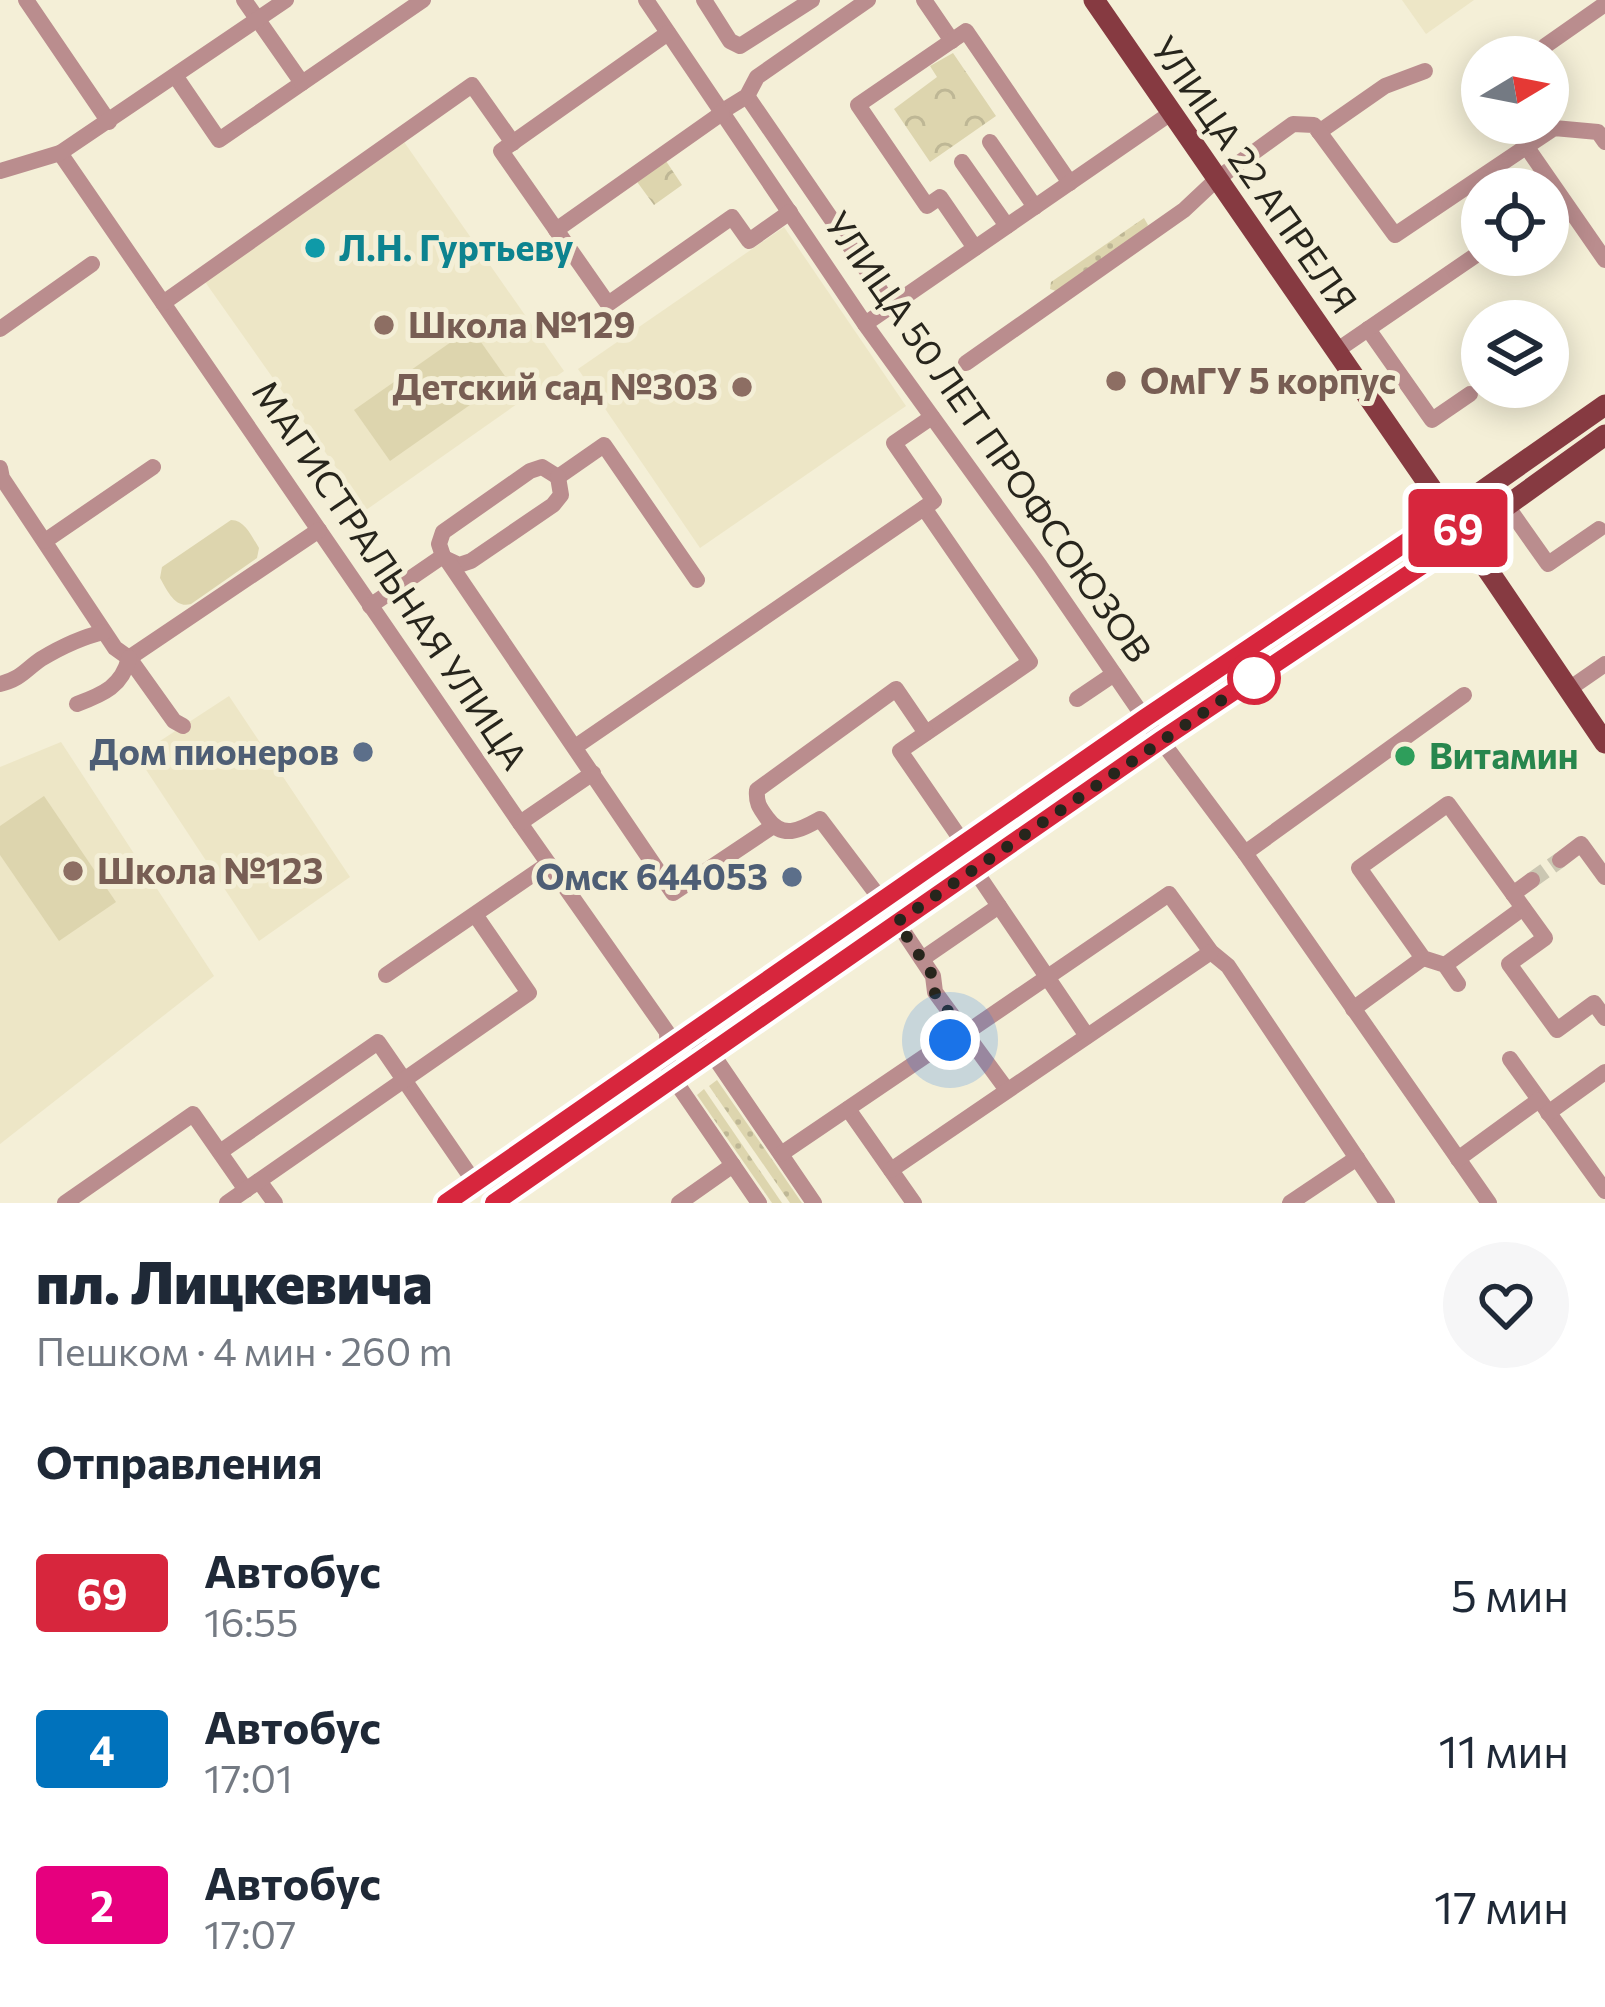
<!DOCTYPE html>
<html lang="ru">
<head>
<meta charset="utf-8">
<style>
  :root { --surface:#fff; --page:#f6f6f7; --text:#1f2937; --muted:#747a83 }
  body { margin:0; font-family:Commissioner,sans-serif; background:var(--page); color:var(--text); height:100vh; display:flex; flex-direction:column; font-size:45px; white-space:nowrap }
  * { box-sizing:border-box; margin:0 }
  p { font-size:39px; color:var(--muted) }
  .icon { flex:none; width:66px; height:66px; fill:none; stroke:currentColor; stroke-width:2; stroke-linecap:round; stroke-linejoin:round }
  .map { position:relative; height:1203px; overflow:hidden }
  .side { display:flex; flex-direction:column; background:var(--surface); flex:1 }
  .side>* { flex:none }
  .badge { padding:0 24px; border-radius:9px; font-size:42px; line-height:78px }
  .needle { width:78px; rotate:80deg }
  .fabs { position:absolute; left:1461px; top:36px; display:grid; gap:24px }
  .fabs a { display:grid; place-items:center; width:108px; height:108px; border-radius:50%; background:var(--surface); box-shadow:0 6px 30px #0003; font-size:60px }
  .you { position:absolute; width:60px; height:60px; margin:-30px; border:9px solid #fff; border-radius:50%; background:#1a73e8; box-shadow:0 0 0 18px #1a73e833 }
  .map>.badge { position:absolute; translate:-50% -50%; box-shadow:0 0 0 6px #fff }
  h2 { padding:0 36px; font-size:45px; line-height:108px }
  .round { display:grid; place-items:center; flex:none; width:126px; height:126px; border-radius:63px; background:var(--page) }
  .overview { display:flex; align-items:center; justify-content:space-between; height:204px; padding:0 36px }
  h1 { font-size:57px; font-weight:800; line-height:90px }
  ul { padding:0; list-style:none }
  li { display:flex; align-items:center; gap:36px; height:156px; padding:0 36px }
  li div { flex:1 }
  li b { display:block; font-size:45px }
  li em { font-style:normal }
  li .badge { min-width:132px; font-weight:700; text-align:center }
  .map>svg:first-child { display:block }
  .built { fill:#ede6c6 }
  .grass { fill:url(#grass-dots) }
  .park { fill:url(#park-crowns) }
  .garden { fill:#ddd5ae }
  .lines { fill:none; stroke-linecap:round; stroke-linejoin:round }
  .minor-tunnel { stroke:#cbc7b2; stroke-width:16; stroke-dasharray:16 8; stroke-linecap:butt }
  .minor { stroke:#ba8d8e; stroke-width:16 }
  .major { stroke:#863a41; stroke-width:21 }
  .line-casing { stroke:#fff; stroke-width:27 }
  .line { stroke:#d7263d; stroke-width:18 }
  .walk { stroke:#27251c; stroke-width:12; stroke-dasharray:0 21.6 }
  .culture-dot { fill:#0f9aa8; stroke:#f4efd7; stroke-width:4.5 }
  .education-dot { fill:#8d6e63; stroke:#f4efd7; stroke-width:4.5 }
  .stop-dot { fill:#fff; stroke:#d7263d; stroke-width:6 }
  .service-dot { fill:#5c6f8a; stroke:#f4efd7; stroke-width:4.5 }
  .leisure-dot { fill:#2e9e5b; stroke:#f4efd7; stroke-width:4.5 }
  .labels { text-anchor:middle; stroke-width:10; stroke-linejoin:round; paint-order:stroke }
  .street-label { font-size:36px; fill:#27251c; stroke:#f4efd7 }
  .culture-label { font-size:36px; font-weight:bold; fill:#0d838f; stroke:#f4efd7; text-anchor:start }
  .education-label { font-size:36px; font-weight:bold; fill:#785e54; stroke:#f4efd7; text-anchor:start }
  .service-label { font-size:36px; font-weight:bold; fill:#4e5e75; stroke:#f4efd7; text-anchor:end }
  .leisure-label { font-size:36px; font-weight:bold; fill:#27864d; stroke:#f4efd7; text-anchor:start }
</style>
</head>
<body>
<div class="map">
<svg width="1605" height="1203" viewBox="0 0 1605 1203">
  <defs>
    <pattern id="grass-dots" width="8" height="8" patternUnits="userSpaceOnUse" patternTransform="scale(3)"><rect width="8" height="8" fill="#ddd5ae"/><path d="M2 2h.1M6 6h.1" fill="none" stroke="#beb795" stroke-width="1.8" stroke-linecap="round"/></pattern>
    <pattern id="park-crowns" width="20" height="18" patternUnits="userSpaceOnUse" patternTransform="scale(3)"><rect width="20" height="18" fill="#ddd5ae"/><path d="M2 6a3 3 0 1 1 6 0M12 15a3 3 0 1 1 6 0" fill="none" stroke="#beb795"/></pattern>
  </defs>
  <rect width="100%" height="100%" fill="#f4efd7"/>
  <g class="built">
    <polygon points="1402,0 1474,0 1426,34"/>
    <polygon points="402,139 564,371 366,510 203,279"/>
    <polygon points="784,227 906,406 700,548 578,369"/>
    <polygon points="229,696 350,877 259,941 137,756"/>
    <polygon points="61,742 214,976 0,1144 0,767"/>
  </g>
  <g class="grass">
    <polygon points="1144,218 1148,225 1146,228 1056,291 1050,289 1051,282"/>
    <polygon points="717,1080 802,1203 790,1203 709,1086"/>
    <polygon points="704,1089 782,1203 772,1203 697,1095"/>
  </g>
  <g class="park">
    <polygon points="953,53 996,116 930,162 894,109 937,77 930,66"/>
    <polygon points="664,158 682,185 654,205 635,179"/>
  </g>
  <g class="garden">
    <polygon points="471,328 507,379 390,461 354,410"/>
    <path d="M231 520C245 520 252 537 259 548L257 558 191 604C175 609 167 590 160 578L162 567Z"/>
    <polygon points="44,796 116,902 59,941 0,855 0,826"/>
  </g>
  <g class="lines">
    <polyline class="minor-tunnel" points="1532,880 1560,860"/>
    <g class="minor">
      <polyline points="26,0 109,122"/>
      <polyline points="646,0 865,324 1040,566 1145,719 1245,853 1489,1203"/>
      <polyline points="704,0 730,41 740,46 812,0"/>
      <polyline points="924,0 952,41"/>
      <polyline points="668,33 501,151 608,304 732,217 749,241 790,212"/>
      <polyline points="1545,46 1605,4"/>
      <polyline points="176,77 219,140 302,83 244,0"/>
      <polyline points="302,83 423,0"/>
      <polyline points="747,96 891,306"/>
      <polyline points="721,112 747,96 757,77 868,0"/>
      <polyline points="1319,132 1385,86 1425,71"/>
      <polyline points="990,142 1035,207"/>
      <polyline points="1526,146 1605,260"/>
      <polyline points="60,153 520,823 667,1032 668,1066 673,1078 759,1203"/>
      <polyline points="962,162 1007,226"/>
      <polyline points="0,171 60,153 286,0"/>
      <polyline points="556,230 722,113"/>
      <polyline points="975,248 940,197 927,206 858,105 966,31 1070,183"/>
      <polyline points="163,303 472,85 513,143"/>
      <polyline points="865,324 1171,113"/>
      <polyline points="0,329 92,264"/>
      <polyline points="1368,329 1432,420 1470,394"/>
      <polyline points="1336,351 1482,251"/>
      <polyline points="966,363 1184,210 1217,179 1293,124 1314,125 1395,235 1554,128 1598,132 1605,142"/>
      <polyline points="0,468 2,478 115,648 129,658 319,530"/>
      <polyline points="558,477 604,445 697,580"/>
      <polyline points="1507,506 1548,564 1599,529"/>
      <polyline points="924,508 1030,662 900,751 964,844"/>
      <polyline points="45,541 153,467"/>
      <polyline points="443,556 439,544 443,532 530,471 542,467 558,477"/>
      <polyline points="444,558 459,565 471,561 553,505 561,495 558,477"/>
      <polyline points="447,560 673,893 773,826"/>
      <polyline points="370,606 443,556"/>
      <polyline points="129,658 174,721 183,726"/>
      <path d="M0 684C21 679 25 670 41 659 61 647 82 637 104 632"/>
      <polyline points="1569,689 1605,664"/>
      <polyline points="1077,699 1114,674"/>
      <path d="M77 704C104 694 122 686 129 658"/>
      <polyline points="575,747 934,501 894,443 932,417"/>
      <polyline points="520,823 593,773"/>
      <polyline points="1245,853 1464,695"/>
      <polyline points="1560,860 1581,844 1605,877"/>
      <polyline points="974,869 1087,1036"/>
      <polyline points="1513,894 1532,880"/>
      <path d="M882 901 820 819C800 830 783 840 767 818 759 807 756 803 757 790L896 689 926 733"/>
      <polyline points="897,922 933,976 935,992 1007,1090"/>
      <polyline points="922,959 999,906"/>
      <polyline points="1445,965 1523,908"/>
      <polyline points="386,975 548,864"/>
      <polyline points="1458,984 1445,965 1423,958 1359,868 1448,804 1545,938 1509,964 1557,1030 1594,1003 1605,1018"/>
      <polyline points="1353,1009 1423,958"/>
      <polyline points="679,1036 700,1044 711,1052 814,1203"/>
      <polyline points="1510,1059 1605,1191"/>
      <polyline points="848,1109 914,1203"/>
      <polyline points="1548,1113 1605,1072"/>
      <polyline points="220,1152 378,1042 475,1183"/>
      <polyline points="781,1154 949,1040 976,1026 1169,894 1211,952 1228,966 1387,1203"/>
      <polyline points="1458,1159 1539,1100"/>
      <polyline points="891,1170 1211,952"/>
      <polyline points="259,1181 275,1203"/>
      <polyline points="65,1203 193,1114 246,1190"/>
      <polyline points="227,1203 529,993 476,916"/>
      <polyline points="679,1203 733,1165"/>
      <polyline points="1290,1203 1357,1158"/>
    </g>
    <g class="major">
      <polyline points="1094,0 1494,579 1605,743"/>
      <polyline points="446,1203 1145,719 1411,541 1605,405"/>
      <polyline points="494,1203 1161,739 1427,563 1605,435"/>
    </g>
  </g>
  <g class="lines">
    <defs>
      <polyline id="line" points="446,1203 1145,718 1448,514 1483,562 1457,554 1436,556 1161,740 494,1203"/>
    </defs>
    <use href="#line" class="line-casing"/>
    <use href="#line" class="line"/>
    <polyline class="walk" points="950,1040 964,1033 934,992 933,976 897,922 1254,678"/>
  </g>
  <circle class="culture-dot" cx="315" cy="248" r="12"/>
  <g class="education-dot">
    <circle cx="384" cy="325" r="12"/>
    <circle cx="1116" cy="381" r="12"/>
    <circle cx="742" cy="387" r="12"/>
    <circle cx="73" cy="871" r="12"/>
  </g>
  <circle class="stop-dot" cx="1254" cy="678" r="24"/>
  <g class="service-dot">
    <circle cx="363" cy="752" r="12"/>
    <circle cx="792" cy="877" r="12"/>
  </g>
  <circle class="leisure-dot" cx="1405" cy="756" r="12"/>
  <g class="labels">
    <g class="street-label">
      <text transform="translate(1254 175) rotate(55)" y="13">УЛИЦА 22 АПРЕЛЯ</text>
      <text transform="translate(988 437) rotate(55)" y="13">УЛИЦА 50 ЛЕТ ПРОФСОЮЗОВ</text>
      <text transform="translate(390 575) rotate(56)" y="13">МАГИСТРАЛЬНАЯ УЛИЦА</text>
    </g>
    <g class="culture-label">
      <text x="339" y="261">Л.Н. Гуртьеву</text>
    </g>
    <g class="education-label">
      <text x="408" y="338">Школа №129</text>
      <text x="1140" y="394">ОмГУ 5 корпус</text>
      <text x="718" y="400" text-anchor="end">Детский сад №303</text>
      <text x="97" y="884">Школа №123</text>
    </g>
    <g class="service-label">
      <text x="339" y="765">Дом пионеров</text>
      <text x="768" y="890">Омск 644053</text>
    </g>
    <g class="leisure-label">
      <text x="1429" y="769">Витамин</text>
    </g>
  </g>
</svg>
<div class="fabs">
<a><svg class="needle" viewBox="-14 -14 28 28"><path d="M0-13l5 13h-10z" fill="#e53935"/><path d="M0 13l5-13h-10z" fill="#747a83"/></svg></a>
<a><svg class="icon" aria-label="locate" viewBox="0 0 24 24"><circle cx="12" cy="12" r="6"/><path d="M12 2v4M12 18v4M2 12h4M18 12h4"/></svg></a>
<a><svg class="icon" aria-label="layers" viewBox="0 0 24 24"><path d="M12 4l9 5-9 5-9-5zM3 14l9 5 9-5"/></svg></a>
</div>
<div class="you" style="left:950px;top:1040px"></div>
<b class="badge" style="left:1458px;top:528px;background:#d7263d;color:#fff">69</b>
</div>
<section class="side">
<div class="overview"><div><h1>пл. Лицкевича</h1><p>Пешком · 4 мин · 260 m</p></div><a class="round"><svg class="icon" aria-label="heart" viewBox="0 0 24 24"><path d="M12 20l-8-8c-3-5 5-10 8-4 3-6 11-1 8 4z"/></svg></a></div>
<h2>Отправления</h2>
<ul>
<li><span class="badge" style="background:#d7263d;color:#fff">69</span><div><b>Автобус</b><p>16:55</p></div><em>5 мин</em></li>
<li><span class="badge" style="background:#0072bc;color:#fff">4</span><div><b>Автобус</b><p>17:01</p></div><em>11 мин</em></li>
<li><span class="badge" style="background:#e6007e;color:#fff">2</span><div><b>Автобус</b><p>17:07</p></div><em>17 мин</em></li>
</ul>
</section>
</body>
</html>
